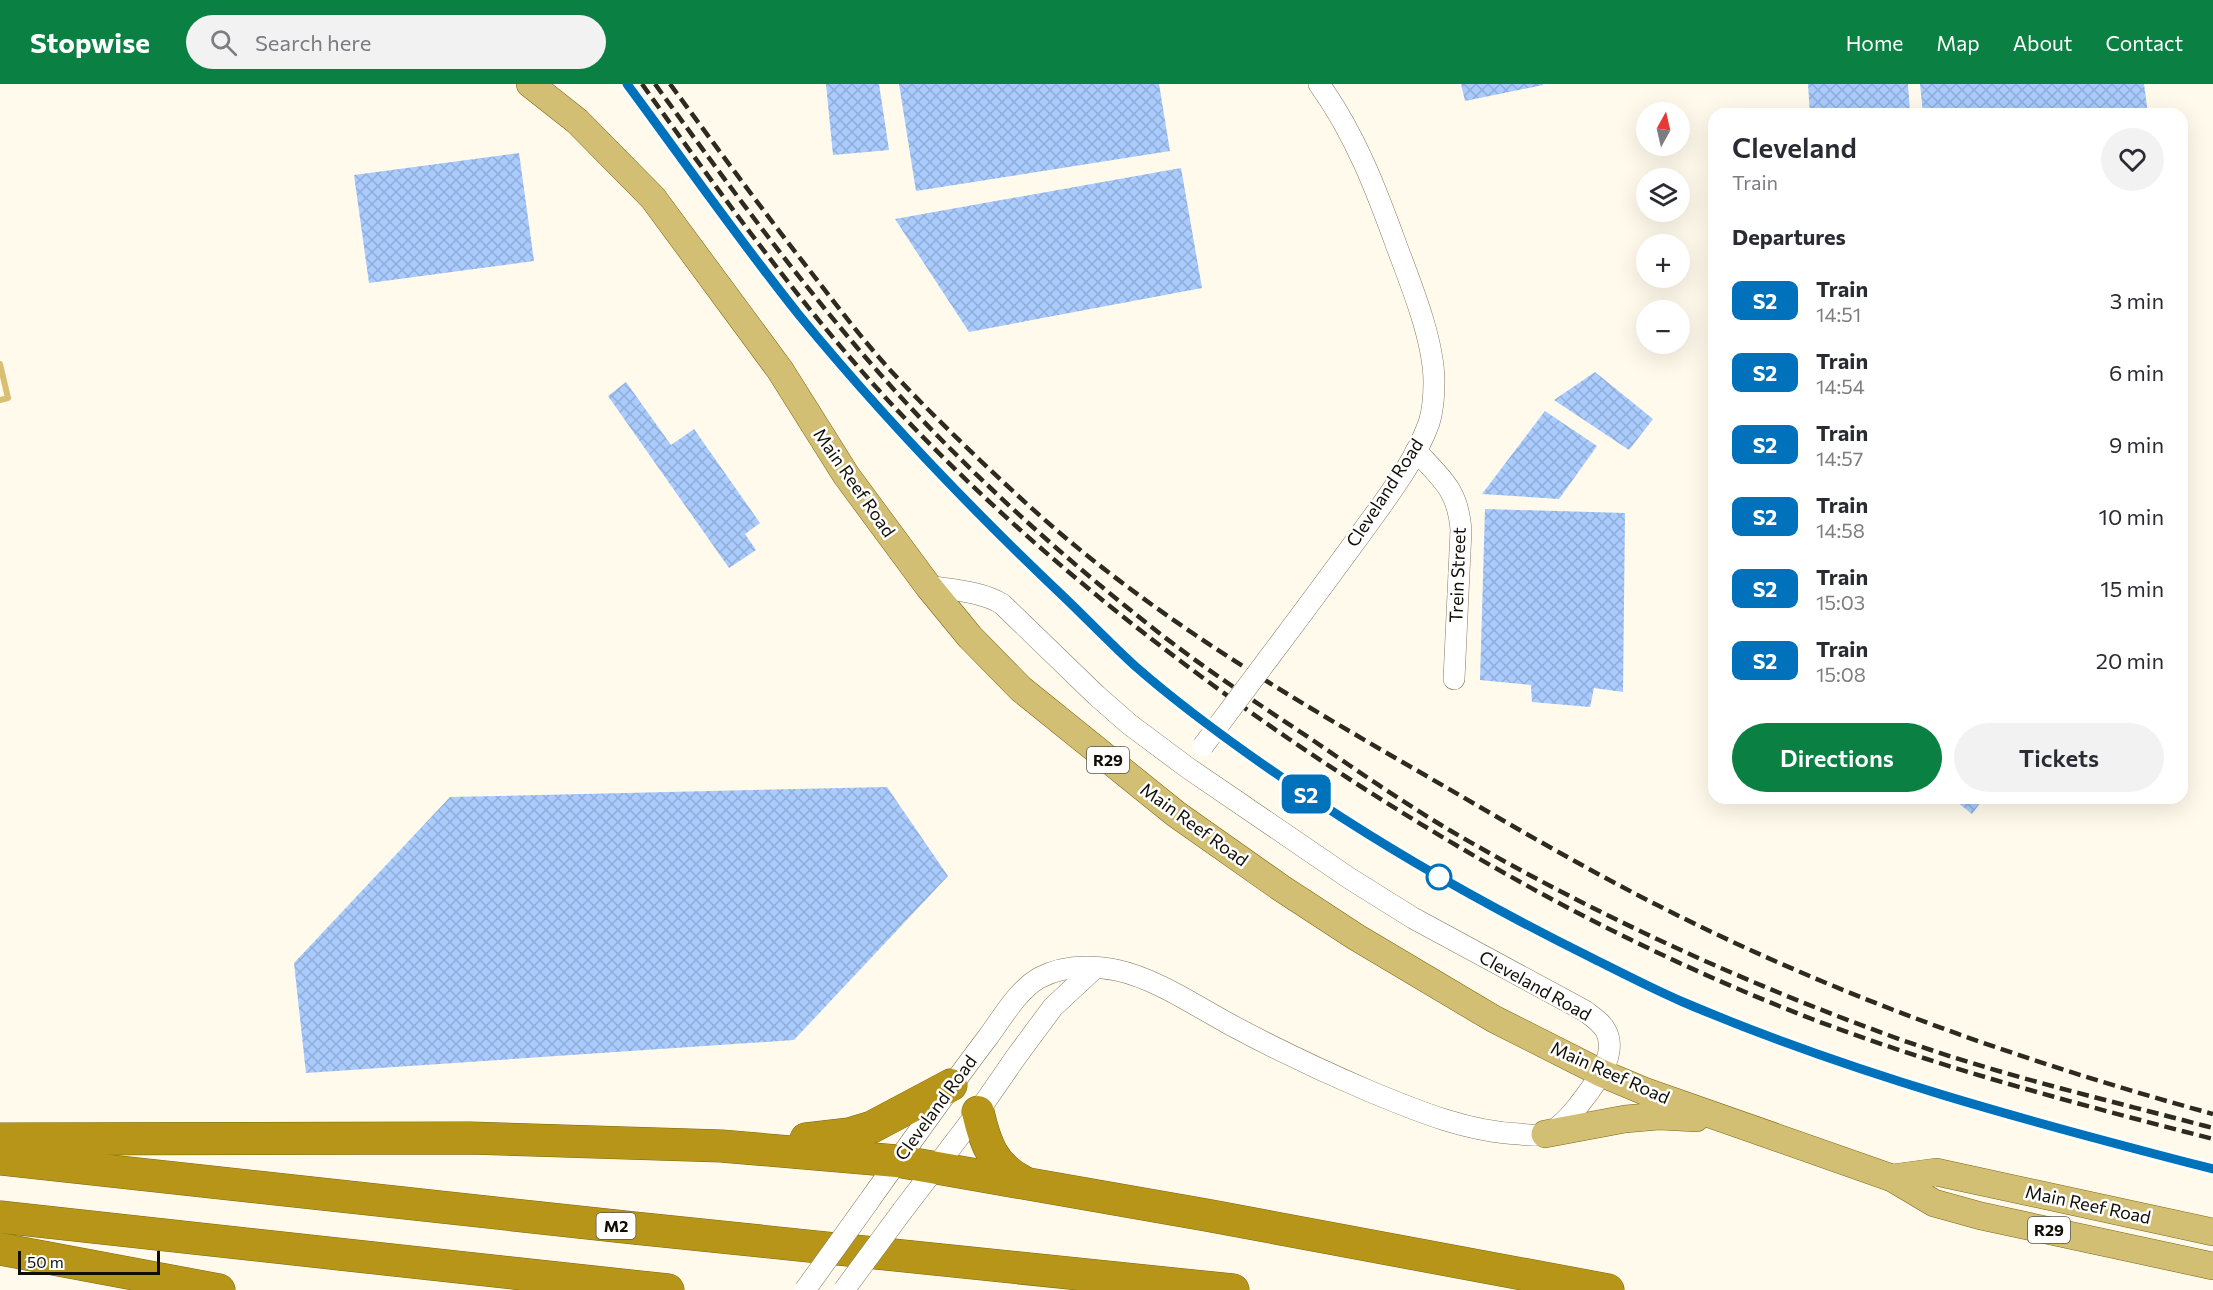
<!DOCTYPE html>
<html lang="en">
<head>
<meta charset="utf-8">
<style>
  :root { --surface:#fff; --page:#f2f2f3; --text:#2b2b33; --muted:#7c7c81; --accent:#0b8043 }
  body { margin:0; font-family:Commissioner,sans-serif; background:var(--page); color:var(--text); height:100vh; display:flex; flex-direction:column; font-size:22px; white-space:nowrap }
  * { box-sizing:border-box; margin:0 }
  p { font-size:20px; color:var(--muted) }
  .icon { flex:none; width:33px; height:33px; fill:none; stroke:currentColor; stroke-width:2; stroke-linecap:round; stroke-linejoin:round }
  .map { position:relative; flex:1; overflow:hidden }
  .side { position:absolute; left:1708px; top:24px; width:480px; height:696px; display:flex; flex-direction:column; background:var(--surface); border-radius:18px; box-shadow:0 6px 24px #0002 }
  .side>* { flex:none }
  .badge { padding:0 12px; border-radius:9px; font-size:21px; line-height:39px }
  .needle { width:39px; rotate:8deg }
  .fabs { position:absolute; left:1636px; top:18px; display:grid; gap:12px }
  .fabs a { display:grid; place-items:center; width:54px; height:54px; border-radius:50%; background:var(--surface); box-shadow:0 6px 24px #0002; font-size:30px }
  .scale { position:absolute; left:18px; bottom:15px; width:142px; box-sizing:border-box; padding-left:6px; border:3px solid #110e06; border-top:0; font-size:16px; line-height:21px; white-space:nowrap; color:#110e06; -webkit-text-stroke:4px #fff; paint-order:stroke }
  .map>.badge { position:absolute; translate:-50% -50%; box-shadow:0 0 0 3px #fff }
  h2 { padding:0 24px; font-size:22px; line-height:54px }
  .round { display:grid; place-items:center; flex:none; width:63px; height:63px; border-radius:32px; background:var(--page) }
  .headline { display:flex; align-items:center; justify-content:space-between; height:102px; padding:0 24px }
  h1 { font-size:28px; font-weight:600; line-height:45px }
  .button { display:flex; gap:12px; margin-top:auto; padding:12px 24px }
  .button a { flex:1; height:69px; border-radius:36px; background:var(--accent); color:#fff; font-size:24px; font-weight:600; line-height:69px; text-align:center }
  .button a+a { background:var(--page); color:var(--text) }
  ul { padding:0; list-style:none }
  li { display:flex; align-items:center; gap:18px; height:72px; padding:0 24px }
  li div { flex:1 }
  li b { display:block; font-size:22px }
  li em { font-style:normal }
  li .badge { min-width:66px; font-weight:700; text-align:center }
  header { display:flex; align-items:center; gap:36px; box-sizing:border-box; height:84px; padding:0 30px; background:var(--accent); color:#fff }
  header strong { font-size:28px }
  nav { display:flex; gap:33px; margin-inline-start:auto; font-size:21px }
  .search { width:420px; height:54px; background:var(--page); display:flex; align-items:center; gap:15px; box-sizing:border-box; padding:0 21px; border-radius:33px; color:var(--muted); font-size:22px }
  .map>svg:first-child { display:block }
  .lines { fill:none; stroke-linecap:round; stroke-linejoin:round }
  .stream { stroke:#d8bf72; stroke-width:6 }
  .building { fill:url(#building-cross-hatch) }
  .minor-casing { stroke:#827a63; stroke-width:22 }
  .major-casing { stroke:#7c6612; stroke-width:28 }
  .highway-casing { stroke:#7c6612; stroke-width:33 }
  .minor { stroke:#fff; stroke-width:21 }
  .major { stroke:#d3bf74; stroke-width:27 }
  .highway { stroke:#b69518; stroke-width:32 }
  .rail { stroke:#2d2a21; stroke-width:4.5; stroke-dasharray:12 6; stroke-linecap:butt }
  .minor-bridge-casing { stroke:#827a63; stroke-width:22; stroke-linecap:butt }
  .minor-bridge { stroke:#fff; stroke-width:21 }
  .line-casing { stroke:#fff; stroke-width:14 }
  .line { stroke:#0072bc; stroke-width:9 }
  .stop-dot { fill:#fff; stroke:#0072bc; stroke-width:3 }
  .labels { text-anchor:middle; stroke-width:5; stroke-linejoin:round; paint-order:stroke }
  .shield { fill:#fff; stroke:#585651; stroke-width:1.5 }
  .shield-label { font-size:16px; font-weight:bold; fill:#110e06 }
  .street-label { font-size:18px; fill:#110e06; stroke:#fff }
</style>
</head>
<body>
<header>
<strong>Stopwise</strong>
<div class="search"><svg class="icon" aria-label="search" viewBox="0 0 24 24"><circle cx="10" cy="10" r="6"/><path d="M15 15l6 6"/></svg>Search here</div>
<nav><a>Home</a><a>Map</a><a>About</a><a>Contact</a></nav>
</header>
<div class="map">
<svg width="2213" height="1206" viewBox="0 0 2213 1206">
  <defs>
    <pattern id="building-cross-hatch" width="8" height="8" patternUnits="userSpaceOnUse" patternTransform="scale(1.5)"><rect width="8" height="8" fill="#a9cbfe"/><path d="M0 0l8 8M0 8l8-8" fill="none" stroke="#90add8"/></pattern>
  </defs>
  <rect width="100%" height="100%" fill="#fffaeb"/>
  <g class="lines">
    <polyline class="stream" points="0,280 8,314 0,316"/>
  </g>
  <g class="building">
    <polygon points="826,0 879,0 889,66 833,71"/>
    <polygon points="899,0 1159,0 1170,67 916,107"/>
    <polygon points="1461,0 1543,0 1543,1 1465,17"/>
    <polygon points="1808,0 1908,0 1910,30 1810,30"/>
    <polygon points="1920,0 2144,0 2148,30 1923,30"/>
    <polygon points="519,69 534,177 369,199 354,91"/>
    <polygon points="1181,84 1202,204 969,248 895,135"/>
    <polygon points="1595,288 1653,335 1629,366 1554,316"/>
    <polygon points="626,298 671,361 694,345 760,439 745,450 756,466 729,484 608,312"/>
    <polygon points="1545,327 1597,362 1559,415 1482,410"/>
    <polygon points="1485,425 1625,429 1623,608 1594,604 1590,623 1532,618 1531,601 1480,596"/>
    <polygon points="887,703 948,792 794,956 306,989 294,879 450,713"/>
    <polygon points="1952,714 1984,714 1972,730"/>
  </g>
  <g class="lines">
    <defs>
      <g id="minor">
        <path d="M1416 367C1442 395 1458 406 1461 446L1454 595"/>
        <path d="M1268 575C1299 534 1330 492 1360 451 1385 416 1414 380 1429 339 1433 326 1434 311 1434 298 1434 257 1412 203 1397 163 1376 105 1355 50 1319 0"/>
        <path d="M869 1117C908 1062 947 1007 988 953 1003 933 1017 907 1039 894 1063 881 1090 881 1116 886 1155 894 1196 922 1231 941 1276 965 1322 987 1369 1007 1417 1027 1468 1048 1520 1050 1527 1051 1537 1052 1544 1050 1557 1047 1570 1032 1578 1022 1592 1004 1619 972 1606 947 1602 939 1593 933 1585 927L1413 834 1349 794 1188 684 1129 640 1096 611 1002 520C981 507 952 506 928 502"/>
        <polyline points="903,1126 978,1028 1016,973 1053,923 1095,884"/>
      </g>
      <g id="major">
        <polyline points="530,0 577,37 653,114 780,286 846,391 928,502 970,553 1021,605 1176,730 1281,804 1356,853 1494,935 1601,989 1644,1007 1892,1094 1934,1119 1981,1132 2213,1182"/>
        <polyline points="1545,1050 1625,1035 1659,1032 1696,1034"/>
        <polyline points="1892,1094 1936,1088 2213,1148"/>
      </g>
      <g id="highway">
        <path d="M978 1028C985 1059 993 1082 1022 1097"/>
        <polyline points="0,1055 469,1054 721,1062 897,1077 1206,1131 1608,1206"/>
        <polyline points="806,1055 849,1050 872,1043 951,1001"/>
        <polyline points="0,1075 634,1144 1233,1206"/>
        <polyline points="0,1133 668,1206"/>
        <polyline points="0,1165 219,1206"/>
      </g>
    </defs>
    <use href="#minor" class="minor-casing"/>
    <use href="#major" class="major-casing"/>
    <use href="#highway" class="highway-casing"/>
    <use href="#minor" class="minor"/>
    <use href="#major" class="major"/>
    <use href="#highway" class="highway"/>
    <g class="rail">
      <path d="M628 0C685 77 739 156 799 231 880 332 970 424 1064 513 1088 536 1111 560 1135 582 1192 633 1255 676 1318 718 1404 775 1493 825 1585 871 1618 887 1650 903 1684 918 1854 991 2034 1039 2213 1085"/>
      <path d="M642 0C715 102 790 207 874 301 996 436 1139 552 1289 655 1454 767 1625 863 1812 935 1943 985 2078 1020 2213 1055"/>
      <path d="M655 0C727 99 799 198 880 290 964 385 1063 474 1163 552 1211 589 1263 623 1314 657 1359 688 1404 719 1451 747 1590 828 1737 896 1888 951 1994 990 2104 1015 2213 1044"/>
      <path d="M670 0C715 61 760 123 807 183 834 218 861 254 891 287 934 333 980 377 1027 420 1143 526 1276 605 1411 683 1494 731 1576 780 1661 823 1836 912 2024 978 2213 1030"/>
    </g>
    <defs>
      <g id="minor-bridge">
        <polyline points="1203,662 1268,575"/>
        <polyline points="805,1206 869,1117"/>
        <polyline points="844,1206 903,1126"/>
      </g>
    </defs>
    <use href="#minor-bridge" class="minor-bridge-casing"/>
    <use href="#minor-bridge" class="minor-bridge"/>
  </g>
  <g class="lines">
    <defs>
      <path id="line" d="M627 0C684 77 739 156 799 231 881 331 970 424 1064 513 1088 536 1111 560 1135 582 1192 632 1255 676 1318 718 1407 777 1499 828 1594 875 1624 890 1653 905 1683 918 1854 991 2034 1039 2213 1085"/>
    </defs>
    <use href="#line" class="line-casing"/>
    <use href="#line" class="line"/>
  </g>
  <circle class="stop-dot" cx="1439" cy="793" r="12"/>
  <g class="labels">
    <g class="shield">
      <rect x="1087" y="663" width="42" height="26" rx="4.5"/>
      <rect x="596.5" y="1129" width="39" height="26" rx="4.5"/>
      <rect x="2028" y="1133" width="42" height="26" rx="4.5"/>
    </g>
    <g class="shield-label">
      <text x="1108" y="682">R29</text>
      <text x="616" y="1148">M2</text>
      <text x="2049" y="1152">R29</text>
    </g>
    <g class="street-label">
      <text transform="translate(854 399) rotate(55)" y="6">Main Reef Road</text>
      <text transform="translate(1385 409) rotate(-57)" y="6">Cleveland Road</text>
      <text transform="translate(1458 491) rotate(-88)" y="6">Trein Street</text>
      <text transform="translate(1194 741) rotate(36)" y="6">Main Reef Road</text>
      <text transform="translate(1535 902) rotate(29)" y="6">Cleveland Road</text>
      <text transform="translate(1610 989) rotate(24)" y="6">Main Reef Road</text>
      <text transform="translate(936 1024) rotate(-54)" y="6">Cleveland Road</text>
      <text transform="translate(2088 1121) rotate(12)" y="6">Main Reef Road</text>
    </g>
  </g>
</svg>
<div class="fabs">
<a><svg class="needle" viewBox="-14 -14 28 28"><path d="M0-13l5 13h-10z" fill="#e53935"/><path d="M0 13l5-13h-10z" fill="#7c7c81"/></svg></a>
<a><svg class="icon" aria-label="layers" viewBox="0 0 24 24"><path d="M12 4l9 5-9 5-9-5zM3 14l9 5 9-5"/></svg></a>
<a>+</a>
<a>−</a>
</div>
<div class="scale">50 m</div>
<b class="badge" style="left:1306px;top:710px;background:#0072bc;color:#fff">S2</b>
<section class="side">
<div class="headline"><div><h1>Cleveland</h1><p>Train</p></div><a class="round"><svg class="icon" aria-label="heart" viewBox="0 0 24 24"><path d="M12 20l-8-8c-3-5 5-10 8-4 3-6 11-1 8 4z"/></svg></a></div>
<h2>Departures</h2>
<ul>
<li><span class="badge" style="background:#0072bc;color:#fff">S2</span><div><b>Train</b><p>14:51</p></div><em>3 min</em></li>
<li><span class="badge" style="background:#0072bc;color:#fff">S2</span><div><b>Train</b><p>14:54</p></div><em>6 min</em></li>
<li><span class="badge" style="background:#0072bc;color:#fff">S2</span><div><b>Train</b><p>14:57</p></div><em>9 min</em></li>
<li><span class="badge" style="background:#0072bc;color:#fff">S2</span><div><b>Train</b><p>14:58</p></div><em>10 min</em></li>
<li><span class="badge" style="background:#0072bc;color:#fff">S2</span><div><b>Train</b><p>15:03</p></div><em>15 min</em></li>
<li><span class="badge" style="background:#0072bc;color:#fff">S2</span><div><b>Train</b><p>15:08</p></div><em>20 min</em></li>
</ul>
<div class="button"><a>Directions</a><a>Tickets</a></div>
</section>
</div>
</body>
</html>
